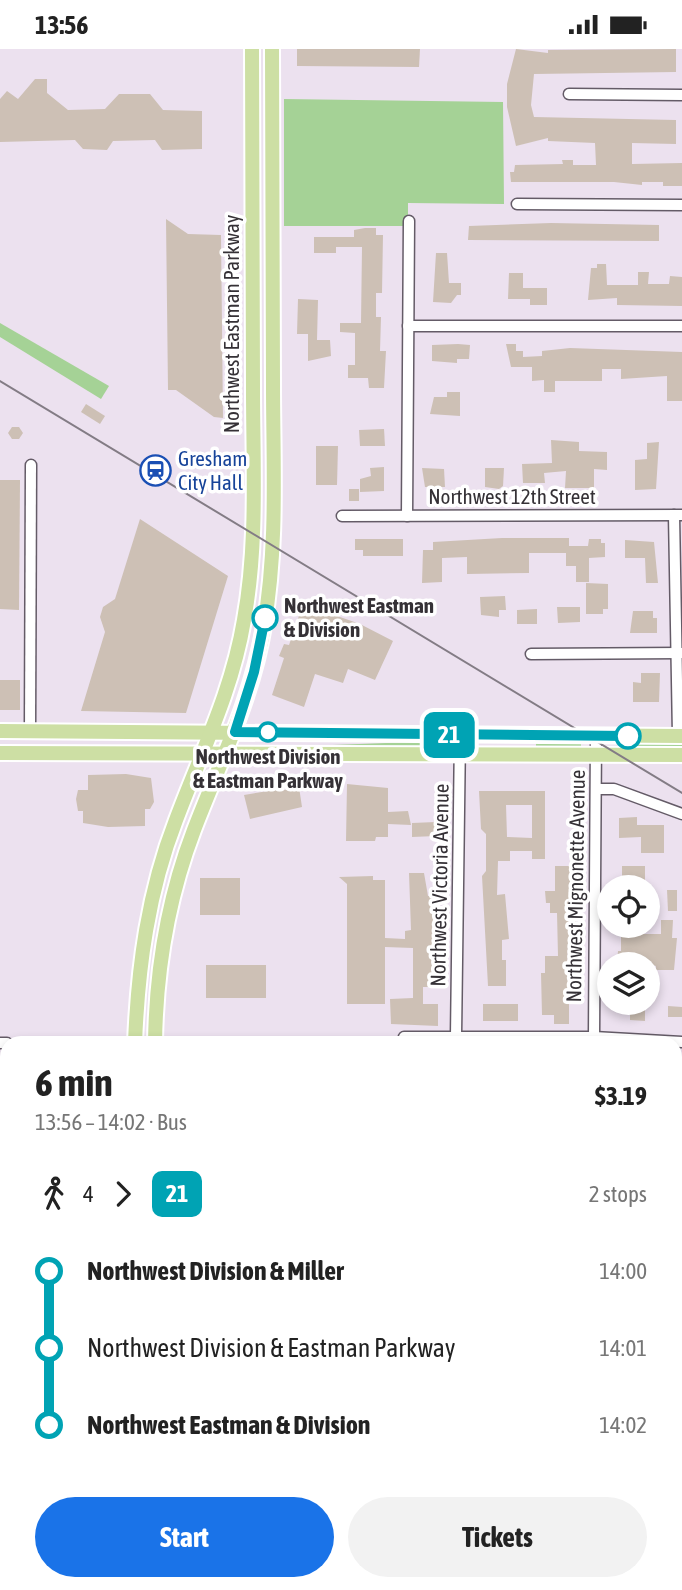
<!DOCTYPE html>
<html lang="en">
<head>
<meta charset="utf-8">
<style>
  :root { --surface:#fff; --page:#f2f2f2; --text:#222; --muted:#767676; --accent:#1a73e8 }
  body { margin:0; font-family:"Asap Condensed",sans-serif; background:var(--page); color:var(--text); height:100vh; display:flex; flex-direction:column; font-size:26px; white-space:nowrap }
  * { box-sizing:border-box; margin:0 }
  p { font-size:23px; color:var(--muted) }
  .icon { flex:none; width:38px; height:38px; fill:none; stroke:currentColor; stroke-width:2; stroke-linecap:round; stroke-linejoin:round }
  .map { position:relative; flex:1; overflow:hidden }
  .sheet { position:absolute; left:0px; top:987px; width:682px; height:555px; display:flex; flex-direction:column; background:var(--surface); border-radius:21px 21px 0 0; box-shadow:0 4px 10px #0003 }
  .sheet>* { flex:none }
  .badge { padding:0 14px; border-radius:10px; font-size:24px; line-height:46px }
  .tools { position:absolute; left:597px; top:826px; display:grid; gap:14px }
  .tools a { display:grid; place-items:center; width:63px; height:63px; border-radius:50%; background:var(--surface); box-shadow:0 4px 10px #0003; font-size:35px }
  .map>.badge { position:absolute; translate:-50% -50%; box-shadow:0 0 0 4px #fff }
  .legs { display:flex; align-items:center; gap:10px; height:77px; padding:0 35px; font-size:23px }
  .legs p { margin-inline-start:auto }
  .headline { display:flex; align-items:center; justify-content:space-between; height:119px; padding:0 35px }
  h1 { font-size:38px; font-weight:700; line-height:52px }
  .button { display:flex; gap:14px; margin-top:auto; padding:14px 35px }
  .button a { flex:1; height:80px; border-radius:42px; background:var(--accent); color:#fff; font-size:28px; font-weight:700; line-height:80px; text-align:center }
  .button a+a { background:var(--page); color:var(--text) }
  ul { padding:0 35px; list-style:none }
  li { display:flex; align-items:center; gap:24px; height:77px; font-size:26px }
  li i { display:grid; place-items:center; width:10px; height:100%; margin:0 9px; background:currentColor }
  li i::after { content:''; width:18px; height:18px; margin:-9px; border:5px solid; border-radius:50%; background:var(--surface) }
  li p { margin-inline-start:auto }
  li:first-child i { background:linear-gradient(#0000 50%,currentColor 0) }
  li:last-child i { background:linear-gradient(currentColor 50%,#0000 0) }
  .status { display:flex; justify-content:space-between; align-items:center; height:49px; padding:0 35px; background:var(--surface); direction:ltr }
  .status svg { height:19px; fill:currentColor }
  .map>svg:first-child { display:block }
  .green { fill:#a5d296 }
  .building { fill:#cdc0b5; fill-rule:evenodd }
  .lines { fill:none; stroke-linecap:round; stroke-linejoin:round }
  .street-casing { stroke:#645b67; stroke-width:13 }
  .primary-casing { stroke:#fff; stroke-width:18 }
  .street { stroke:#fff; stroke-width:10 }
  .primary { stroke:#cddfa4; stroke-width:14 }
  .tram { stroke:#837c85; stroke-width:2 }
  .line-1-casing { stroke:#fff; stroke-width:16 }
  .line-1 { stroke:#00a3b4; stroke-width:10 }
  .stop-1-dot { fill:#fff; stroke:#00a3b4; stroke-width:3.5 }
  .labels { text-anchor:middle; stroke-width:7; stroke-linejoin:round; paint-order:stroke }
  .street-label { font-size:21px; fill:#353136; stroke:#fff }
  .transit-label { font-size:21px; fill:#164399; stroke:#fff; text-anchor:start }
  .stop-label { font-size:21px; font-weight:bold; fill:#353136; stroke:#fff; text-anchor:start }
</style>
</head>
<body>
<div class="status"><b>13:56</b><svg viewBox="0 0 49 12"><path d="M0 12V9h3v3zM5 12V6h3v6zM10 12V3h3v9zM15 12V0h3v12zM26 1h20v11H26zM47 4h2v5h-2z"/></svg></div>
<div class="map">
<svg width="682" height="1541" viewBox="0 0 682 1541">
  <rect width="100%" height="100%" fill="#ece1ef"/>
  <g class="green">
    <polygon points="284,50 503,53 504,155 408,154 408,177 284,177"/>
    <polygon points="0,274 109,337 101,350 0,288"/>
    <polygon points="439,692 435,698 306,697"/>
    <polygon points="536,692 581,693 581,699 536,699"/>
    <polygon points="682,693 682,700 634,700 632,695"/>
    <rect x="676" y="1262" width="6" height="113"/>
  </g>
  <g class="building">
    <polygon points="297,0 420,0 419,18 297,17"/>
    <polygon points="516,0 548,4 548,1 676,0 676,23 534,25 531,56 534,68 676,71 676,95 632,94 632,115 682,114 682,137 663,137 663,133 642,133 642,136 614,133 511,133 510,123 514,123 515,116 563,115 562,111 573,111 573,116 596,116 595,94 548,92 548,89 516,97 507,58 507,35"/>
    <polygon points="35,30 47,30 47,44 68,61 105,60 119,45 150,45 163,61 202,62 202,100 162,101 155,91 113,92 107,101 83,100 75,91 0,93 0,50 7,42 18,50"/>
    <polygon points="166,170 188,185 221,186 223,369 214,368 176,341 168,341"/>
    <polygon points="551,174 659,176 659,192 468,191 469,177"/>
    <polygon points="365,179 376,179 376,186 383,186 382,244 376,244 376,268 381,268 380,302 386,302 384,339 369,339 368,329 348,329 348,316 355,316 355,284 340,283 340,274 361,274 362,198 336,198 336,204 314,204 314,188 354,188 354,181"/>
    <polygon points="436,204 447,204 449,234 461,234 461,246 457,246 451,254 433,253"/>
    <polygon points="597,215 606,215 607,236 638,236 638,223 649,223 648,235 669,235 670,227 682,228 682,257 617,256 617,249 588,251 591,219 597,219"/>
    <polygon points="509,224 523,224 523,239 547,239 547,256 530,256 530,250 508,250"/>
    <polygon points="298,250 318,251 317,291 330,291 331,307 308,312 308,285 297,285"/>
    <polygon points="458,295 470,296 469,310 457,310 457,314 432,312 432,296"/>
    <polygon points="506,295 516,295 516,302 523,302 523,308 542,307 542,302 570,299 682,303 682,352 667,352 667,327 621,330 621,320 602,320 602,332 555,332 555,343 544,343 544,331 532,332 532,318 511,318"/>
    <polygon points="447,343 460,343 460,367 430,365 434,348 447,348"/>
    <polygon points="86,355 105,367 100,375 81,363"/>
    <polygon points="12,378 19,378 23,384 19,390 12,390 8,384"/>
    <polygon points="384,380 385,397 360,397 359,381"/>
    <polygon points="551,391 579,393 579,402 607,403 607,421 594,420 594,439 565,439 566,422 544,424 545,434 523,434 522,415 552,414"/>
    <polygon points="659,393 656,440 635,441 635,411 647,410 647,394"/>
    <polygon points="316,397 338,397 337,436 316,436"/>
    <polygon points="384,418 384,442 360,443 360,430 371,427 370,419"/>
    <polygon points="422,419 444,420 445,438 425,438"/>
    <polygon points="485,419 504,419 503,437 499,440 485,438"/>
    <polygon points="0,431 20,431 19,561 0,560"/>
    <rect x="349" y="440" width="10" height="12"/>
    <polygon points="140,470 228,527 186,664 81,662 105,583 100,568 103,558 115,550"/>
    <polygon points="502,489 569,489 569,497 588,497 589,490 601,490 601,494 605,494 605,508 589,509 589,533 576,533 576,517 566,517 566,504 529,504 529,524 467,525 467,508 442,509 442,533 422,534 423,501 433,501 433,493"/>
    <polygon points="355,490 403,490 403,507 363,507 363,501 355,501"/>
    <polygon points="625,491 654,493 658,534 646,534 645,509 625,509"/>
    <polygon points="586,534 608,535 608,560 603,560 603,565 586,565"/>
    <polygon points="505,547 506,561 499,561 499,568 481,566 480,548"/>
    <polygon points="303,555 360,575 393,592 375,631 348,620 343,634 315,625 304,658 272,646 284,609 279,607 284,595 289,596"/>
    <polygon points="557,558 580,558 580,573 558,574"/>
    <polygon points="537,560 537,575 517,575 517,561"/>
    <polygon points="633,562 653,562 653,569 657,569 657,584 630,584"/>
    <polygon points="641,624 660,624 659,653 633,653 633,633 641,634"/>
    <rect x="0" y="631" width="20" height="30"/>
    <polygon points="126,725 151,729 154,753 150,760 145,760 145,777 108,778 83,774 83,762 78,762 76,750 78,741 88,741 88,726"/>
    <polygon points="277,732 279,742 299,738 302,758 250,770 244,746 268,742 267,734"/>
    <polygon points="347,735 388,739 388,763 408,762 411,776 388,775 388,788 376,788 375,792 346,792"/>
    <path d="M479 742H545V810H532V802H510V812H498L497 846 505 845 508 879 509 890 502 891V911H506V937H488L482 827 486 822V785L481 780ZM506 756H532V789L507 788Z"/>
    <polygon points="637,768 637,776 664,776 664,804 641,804 641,788 619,789 619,769"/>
    <polygon points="436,773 436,787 412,788 412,774"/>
    <polygon points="555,817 573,817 575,830 576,885 575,893 568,893 567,924 574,924 574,948 569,948 569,975 554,975 554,966 542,966 541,924 545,924 545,907 558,907 557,864 550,864 550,854 546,854 545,842 555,842"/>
    <polygon points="622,817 645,817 645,838 629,838 629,832 622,832"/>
    <polygon points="409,824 424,824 428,847 435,847 434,887 435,904 438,904 438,938 423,938 423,955 438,955 438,977 391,975 390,950 413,949 413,899 385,898 385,955 347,955 347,835 339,828 373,827 373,831 385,831 385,889 405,890 405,882 411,881"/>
    <rect x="200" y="829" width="40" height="37"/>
    <polygon points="667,841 677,841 677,862 668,862"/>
    <polygon points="661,871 673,871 672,889 677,889 674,921 656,921 656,917 648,915 617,915 618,902 621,902 621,877 635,877 635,885 661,885"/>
    <rect x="206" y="916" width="60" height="33"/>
    <polygon points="630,954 645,954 645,972 630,971"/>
    <rect x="483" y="955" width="35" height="17"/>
    <polygon points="668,957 682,958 682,968 668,968"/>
  </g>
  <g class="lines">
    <defs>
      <g id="street">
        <polyline points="569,45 682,46"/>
        <polyline points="517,155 682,156"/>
        <polyline points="408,277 682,277"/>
        <polyline points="674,466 678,687"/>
        <polyline points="342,467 682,466"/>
        <polyline points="407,467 409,172"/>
        <polyline points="531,605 681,604"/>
        <polyline points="30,682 31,416"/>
        <polyline points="597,740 614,740 682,765"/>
        <polyline points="456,987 460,686"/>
        <polyline points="404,988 594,988 682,993"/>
        <polyline points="594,988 596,686"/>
        <polyline points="0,994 7,994"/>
        <polyline points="0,1303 7,1303"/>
        <polyline points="676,1388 682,1388"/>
        <polyline points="649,1541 649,1535"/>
      </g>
      <g id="primary">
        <polyline points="0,682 682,687"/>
        <polyline points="0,704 682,706"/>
        <path d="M135 994C138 918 148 843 176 771 201 704 232 643 244 571 258 495 253 416 253 339 253 226 253 113 252 0"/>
        <path d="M155 994C156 922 168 849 194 781 220 713 252 650 264 577 278 496 273 415 273 334 272 222 272 111 272 0"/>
        <polyline points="105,1541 107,1535"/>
        <polyline points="127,1541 129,1535"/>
      </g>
    </defs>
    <use href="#street" class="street-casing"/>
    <use href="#primary" class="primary-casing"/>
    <use href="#street" class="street"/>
    <use href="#primary" class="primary"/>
    <polyline class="tram" points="0,332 682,744"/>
  </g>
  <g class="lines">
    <defs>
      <polyline id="line-1" points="265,569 254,623 235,683 628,687"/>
    </defs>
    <use href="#line-1" class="line-1-casing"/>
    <use href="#line-1" class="line-1"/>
  </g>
  <defs>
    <symbol id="station-ring" viewBox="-11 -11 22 22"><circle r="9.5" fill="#fff" stroke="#1a4fb4" stroke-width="1.5"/><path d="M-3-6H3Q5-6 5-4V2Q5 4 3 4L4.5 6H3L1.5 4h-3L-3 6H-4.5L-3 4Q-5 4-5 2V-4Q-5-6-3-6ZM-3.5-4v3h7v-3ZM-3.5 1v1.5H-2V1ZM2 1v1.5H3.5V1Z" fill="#1a4fb4"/></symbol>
  </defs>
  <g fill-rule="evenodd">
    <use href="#station-ring" x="138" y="404" width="35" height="35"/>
  </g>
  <g class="stop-1-dot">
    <circle cx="265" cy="569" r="12"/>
    <circle cx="268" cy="683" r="9"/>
    <circle cx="628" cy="687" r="12"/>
  </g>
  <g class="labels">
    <g class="street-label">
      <text transform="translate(232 275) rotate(-90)" y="7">Northwest Eastman Parkway</text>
      <text x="512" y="455">Northwest 12th Street</text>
      <text transform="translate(440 836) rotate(-89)" y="7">Northwest Victoria Avenue</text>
      <text transform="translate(576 837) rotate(-89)" y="7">Northwest Mignonette Avenue</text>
    </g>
    <g class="transit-label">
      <text x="178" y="417">Gresham<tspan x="178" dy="24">City Hall</tspan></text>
    </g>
    <g class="stop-label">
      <text x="284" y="564">Northwest Eastman<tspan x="284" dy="24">&amp; Division</tspan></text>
      <text x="268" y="715" text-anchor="middle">Northwest Division<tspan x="268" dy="24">&amp; Eastman Parkway</tspan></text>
    </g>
  </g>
</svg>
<div class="tools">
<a><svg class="icon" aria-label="locate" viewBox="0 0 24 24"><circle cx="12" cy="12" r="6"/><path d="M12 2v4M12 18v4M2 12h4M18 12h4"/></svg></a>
<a><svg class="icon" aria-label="layers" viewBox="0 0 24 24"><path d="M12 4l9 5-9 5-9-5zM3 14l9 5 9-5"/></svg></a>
</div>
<b class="badge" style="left:449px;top:686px;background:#00a3b4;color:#fff">21</b>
<section class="sheet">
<div class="headline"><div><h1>6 min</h1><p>13:56 – 14:02 · Bus</p></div><b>$3.19</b></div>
<div class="legs"><svg class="icon" aria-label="walk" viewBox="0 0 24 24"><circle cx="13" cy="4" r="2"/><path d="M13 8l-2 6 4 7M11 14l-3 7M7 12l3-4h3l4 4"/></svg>4<svg class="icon" aria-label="forward" viewBox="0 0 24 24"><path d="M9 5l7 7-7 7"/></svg><b class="badge" style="background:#00a3b4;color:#fff">21</b><p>2 stops</p></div>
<ul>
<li><i style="color:#00a3b4"></i><b>Northwest Division &amp; Miller</b><p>14:00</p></li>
<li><i style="color:#00a3b4"></i><span>Northwest Division &amp; Eastman Parkway</span><p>14:01</p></li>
<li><i style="color:#00a3b4"></i><b>Northwest Eastman &amp; Division</b><p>14:02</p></li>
</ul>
<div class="button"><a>Start</a><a>Tickets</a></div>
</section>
</div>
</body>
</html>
